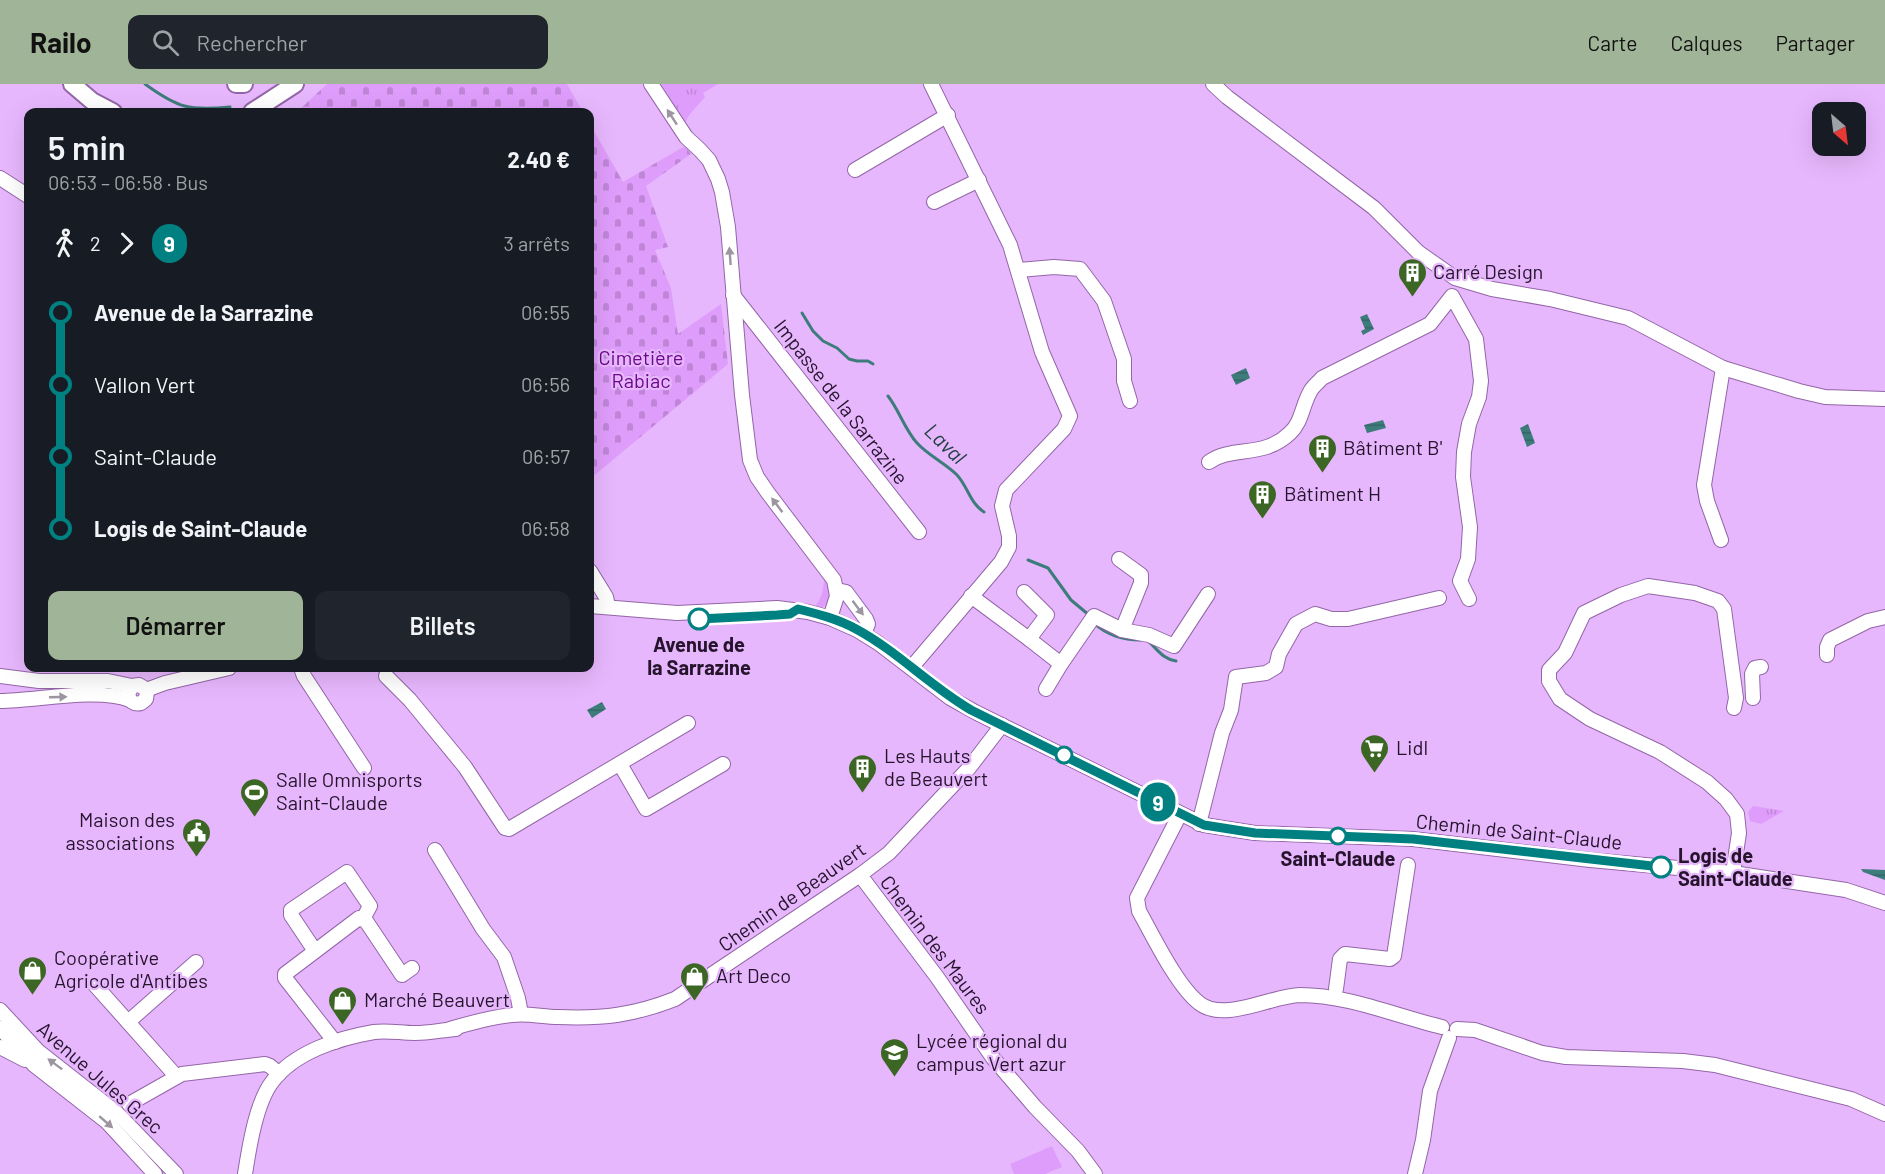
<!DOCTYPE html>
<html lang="fr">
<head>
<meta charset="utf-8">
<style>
  :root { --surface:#171b24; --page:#20242c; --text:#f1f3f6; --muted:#9ea1a6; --accent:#a0b497 }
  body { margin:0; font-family:Barlow,sans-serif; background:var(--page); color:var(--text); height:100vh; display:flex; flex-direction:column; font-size:22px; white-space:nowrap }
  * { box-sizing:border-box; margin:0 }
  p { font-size:20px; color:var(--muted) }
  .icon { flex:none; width:33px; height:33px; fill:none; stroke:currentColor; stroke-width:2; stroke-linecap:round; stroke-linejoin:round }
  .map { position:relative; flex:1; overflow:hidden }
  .panel { position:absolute; left:24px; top:24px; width:570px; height:564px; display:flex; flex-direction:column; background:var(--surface); border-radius:12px; box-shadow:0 6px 24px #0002 }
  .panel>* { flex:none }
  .badge { padding:0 12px; border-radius:20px; font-size:21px; line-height:39px }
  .needle { width:39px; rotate:152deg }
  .controls { position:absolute; left:1812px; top:18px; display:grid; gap:12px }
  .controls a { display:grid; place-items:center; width:54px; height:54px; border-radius:12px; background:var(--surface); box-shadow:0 6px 24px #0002; font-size:30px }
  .map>.badge { position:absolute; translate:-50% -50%; box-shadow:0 0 0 3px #fff }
  .legs { display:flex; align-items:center; gap:9px; height:66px; padding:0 24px; font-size:20px }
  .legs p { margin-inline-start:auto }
  .overview { display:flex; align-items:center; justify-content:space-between; height:102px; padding:0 24px }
  h1 { font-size:33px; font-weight:600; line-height:45px }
  .primary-button { display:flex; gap:12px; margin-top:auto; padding:12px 24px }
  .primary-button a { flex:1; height:69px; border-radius:12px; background:var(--accent); color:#111; font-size:24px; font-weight:600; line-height:69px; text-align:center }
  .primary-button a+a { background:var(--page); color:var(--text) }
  ul { padding:0 24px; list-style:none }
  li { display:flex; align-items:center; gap:21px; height:72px; font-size:22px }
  li i { display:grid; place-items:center; width:9px; height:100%; margin:0 8px; background:currentColor }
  li i::after { content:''; width:15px; height:15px; margin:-8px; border:4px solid; border-radius:50%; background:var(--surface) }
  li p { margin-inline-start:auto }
  li:first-child i { background:linear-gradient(#0000 50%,currentColor 0) }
  li:last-child i { background:linear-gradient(currentColor 50%,#0000 0) }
  header { display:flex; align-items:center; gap:36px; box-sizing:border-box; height:84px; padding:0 30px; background:var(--accent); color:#111 }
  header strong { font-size:28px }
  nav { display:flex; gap:33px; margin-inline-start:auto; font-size:21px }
  .search { width:420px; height:54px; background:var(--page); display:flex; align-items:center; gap:15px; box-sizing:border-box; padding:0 21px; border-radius:12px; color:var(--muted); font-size:22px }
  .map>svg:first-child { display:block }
  .grass { fill:url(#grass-tufts) }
  .cemetery { fill:url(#cemetery-stones) }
  .pitch { fill:#df9dfb }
  .water { fill:url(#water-rules) }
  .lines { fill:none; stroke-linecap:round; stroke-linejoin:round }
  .stream { stroke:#3e7c7c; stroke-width:3 }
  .minor-casing { stroke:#9366a7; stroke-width:16 }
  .major-casing { stroke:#9366a7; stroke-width:20 }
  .minor { stroke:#fff; stroke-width:14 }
  .major { stroke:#fff; stroke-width:16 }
  .oneway { fill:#9d95a0 }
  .line-1-casing { stroke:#fff; stroke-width:14 }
  .line-1 { stroke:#008080; stroke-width:9 }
  .stop-1-dot { fill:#fff; stroke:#008080; stroke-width:3 }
  .labels { text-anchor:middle; stroke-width:4.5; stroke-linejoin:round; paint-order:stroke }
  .poi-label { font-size:20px; fill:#26142d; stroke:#e7b7fd; text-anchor:start }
  .park-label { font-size:20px; fill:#6c088a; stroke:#e7b7fd }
  .street-label { font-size:20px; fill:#26142d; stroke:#e7b7fd }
  .stop-label { font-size:20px; font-weight:bold; fill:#26142d; stroke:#e7b7fd }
  .water-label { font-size:21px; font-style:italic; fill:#1f3f3f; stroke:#e7b7fd }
</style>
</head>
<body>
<header>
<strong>Railo</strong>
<div class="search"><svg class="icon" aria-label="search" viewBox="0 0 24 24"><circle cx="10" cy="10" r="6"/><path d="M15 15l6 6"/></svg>Rechercher</div>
<nav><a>Carte</a><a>Calques</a><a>Partager</a></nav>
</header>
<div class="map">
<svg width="1885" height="1090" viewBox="0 0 1885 1090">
  <defs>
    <pattern id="grass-tufts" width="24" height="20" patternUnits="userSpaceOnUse" patternTransform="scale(1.5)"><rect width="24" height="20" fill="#df9dfb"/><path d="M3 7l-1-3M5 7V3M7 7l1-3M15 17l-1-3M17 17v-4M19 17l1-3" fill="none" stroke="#bf86d7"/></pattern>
    <pattern id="cemetery-stones" width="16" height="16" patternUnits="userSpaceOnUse" patternTransform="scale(1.5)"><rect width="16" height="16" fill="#df9dfb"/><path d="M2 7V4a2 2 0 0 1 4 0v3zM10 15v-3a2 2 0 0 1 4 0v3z" fill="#bf86d7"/></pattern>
    <pattern id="water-rules" width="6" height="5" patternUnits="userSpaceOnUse" patternTransform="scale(1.5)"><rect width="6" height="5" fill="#3e7c7c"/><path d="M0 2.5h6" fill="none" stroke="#346466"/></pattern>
  </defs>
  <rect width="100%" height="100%" fill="#e7b7fd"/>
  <g class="grass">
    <polygon points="655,0 718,0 703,9 705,13 690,30 683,42"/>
    <path d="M824 487 830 496 831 516 822 524 815 522C824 511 824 501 824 487Z"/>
    <polygon points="1753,722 1784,727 1761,740 1750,737 1748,728"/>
  </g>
  <g class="cemetery">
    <polygon points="327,0 567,0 583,28 297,28"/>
    <polygon points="590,40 623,98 685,62 691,70 646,102 668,163 655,166 671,204 678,250 721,220 728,280 590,395"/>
  </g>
  <polygon class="pitch" points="1052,1062 1062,1083 1045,1090 1014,1090 1010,1080"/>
  <g class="water">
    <polygon points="1367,230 1374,245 1363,251 1361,247 1365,245 1360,233"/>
    <polygon points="1246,284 1250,294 1236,301 1231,291"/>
    <polygon points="1383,336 1386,344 1367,349 1364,341"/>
    <polygon points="1528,340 1535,359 1527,363 1520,344"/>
    <polygon points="602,618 606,625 592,634 587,626"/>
    <polygon points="1861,785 1885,786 1885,796 1863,788"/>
  </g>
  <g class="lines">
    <g class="stream">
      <path d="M145 0C178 24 189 27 230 23"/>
      <polyline points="802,229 813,247 823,257 837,264 849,275 857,277 868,277 873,280"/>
      <path d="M888 312C899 326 905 346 917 359 929 372 945 379 957 391 968 403 970 419 984 428"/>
      <polyline points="1028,476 1048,484 1071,516 1089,531"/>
      <path d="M1094 539C1106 551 1124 556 1140 556"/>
      <path d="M1149 558C1158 566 1163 575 1176 577"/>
    </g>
    <defs>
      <g id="minor">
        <polyline points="651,0 686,53 700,66 709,76 718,95 722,108 728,143 742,311 750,376 757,393 768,409 834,496 837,512 830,534"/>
        <polyline points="1213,0 1227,13 1374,124 1418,168 1455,194 1492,205 1550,215 1628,234 1723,284 1799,307 1825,313 1885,315"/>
        <polyline points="855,86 948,31"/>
        <polyline points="0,94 28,112"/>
        <polyline points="934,118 979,96"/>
        <polyline points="1019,186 1054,183 1080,185 1104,217 1124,275 1124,297 1130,317"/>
        <polyline points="733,211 919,448"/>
        <path d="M1209 378C1233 361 1263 375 1290 349 1302 338 1302 322 1310 308 1312 303 1318 299 1322 294L1430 240 1452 212 1476 255 1481 297 1479 313 1469 340 1464 368 1463 393 1470 443 1468 475 1460 497 1469 515"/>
        <polyline points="1721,456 1707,417 1704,401 1723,284"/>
        <polyline points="1119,475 1141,491 1141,499 1122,546"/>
        <polyline points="590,487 606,513 608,522"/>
        <polyline points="837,506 846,508 866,535 868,540 864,550"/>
        <polyline points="971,512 1029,555 1047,531 1024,508"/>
        <polyline points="590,522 677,529 777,524 808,528 830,534 857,546 878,559 950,614 977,629 1204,741 1255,749 1413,755 1590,776 1733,789 1846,806 1885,819"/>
        <polyline points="1029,555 1061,580 1094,532 1122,546 1149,551 1174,562 1208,510"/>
        <polyline points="1827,571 1827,563 1830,556 1868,537 1885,533"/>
        <polyline points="301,584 304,592 364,684"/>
        <polyline points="911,584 1001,478 1009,463 1009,452 1002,422 1006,406 1064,345 1070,332 1042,268 1010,161 931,0"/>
        <path d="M0 592 39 597H108L132 602 139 601 144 604 147 608 146 615 141 619C134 621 129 617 128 610L132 602"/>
        <polyline points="386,592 410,616 465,683 505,744 509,745 688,639"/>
        <polyline points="1046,605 1061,580"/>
        <polyline points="146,606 165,599 229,584"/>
        <polyline points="1753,614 1752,590 1755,584 1761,583"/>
        <path d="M0 617C36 617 97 603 130 616"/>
        <polyline points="620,680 646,725 723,680"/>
        <path d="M1180 730 1137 814 1139 827C1153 852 1177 902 1199 919 1224 939 1270 912 1300 911 1348 911 1396 932 1442 943"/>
        <polyline points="1199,740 1222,649 1231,626 1236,593 1266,589 1276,583 1279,570 1296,540 1315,530 1331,535 1348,535 1439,514"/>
        <polyline points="435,766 483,845 504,873 518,914 521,930"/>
        <polyline points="1733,789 1739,749 1737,730 1726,715 1707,698 1660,668 1590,635 1560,615 1549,597 1549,586 1565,569 1584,529 1621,511 1648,502 1695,509 1718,517 1724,525 1736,614 1734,624"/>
        <polyline points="860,791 937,893 993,974 1035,1023 1078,1067 1095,1090"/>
        <polyline points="315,867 291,831 291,826 347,788 370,822 363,835"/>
        <polyline points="95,901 176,992"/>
        <polyline points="1336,905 1340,875 1345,870 1390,875 1394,872 1408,781"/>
        <polyline points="0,926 38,967 117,1029 176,1090"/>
        <polyline points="128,938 196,878"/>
        <polyline points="0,944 34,981 107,1038 155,1090"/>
        <path d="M450 945C470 939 491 933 512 931 528 929 543 933 558 933 603 935 634 931 675 915L860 791 889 769 969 684 1002 641"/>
        <polyline points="1457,945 1475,946 1542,969 1566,973 1683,977 1715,981 1851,1015 1885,1030"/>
        <polyline points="335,958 285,894 285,890 359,834 366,837 402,891 412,884"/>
        <polyline points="0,963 25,976"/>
        <polyline points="129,1020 182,990 265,980 270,982 279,990"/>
        <path d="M245 1090C249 1064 256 1019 272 998 294 968 339 954 374 948 387 946 401 949 415 949 429 949 442 946 456 945"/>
        <polyline points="1415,1090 1423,1056 1430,1007 1449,954"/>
      </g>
      <g id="major">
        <polyline points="72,0 92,17 113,28"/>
        <polyline points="236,0 244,0"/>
        <polyline points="252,28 295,0"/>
      </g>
    </defs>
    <use href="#minor" class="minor-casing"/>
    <use href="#major" class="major-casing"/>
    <use href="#minor" class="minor"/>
    <use href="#major" class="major"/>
  </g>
  <defs><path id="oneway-solid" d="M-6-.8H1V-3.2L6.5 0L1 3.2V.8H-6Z" transform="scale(1.5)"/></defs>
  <g class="oneway">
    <use href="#oneway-solid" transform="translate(672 33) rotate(-123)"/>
    <use href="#oneway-solid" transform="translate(730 172) rotate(-94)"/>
    <use href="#oneway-solid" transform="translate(777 421) rotate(-127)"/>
    <use href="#oneway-solid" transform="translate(858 524) rotate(53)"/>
    <use href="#oneway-solid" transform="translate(58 613) rotate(-2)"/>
    <use href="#oneway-solid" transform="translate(55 980) rotate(-143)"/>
    <use href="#oneway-solid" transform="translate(106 1038) rotate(41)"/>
  </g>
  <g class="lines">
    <defs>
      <path id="line-1" d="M699 535 777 531 790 530 798 525C818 530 838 535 856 545 897 567 930 602 971 626L1204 741 1255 749 1413 755 1661 783"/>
    </defs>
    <use href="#line-1" class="line-1-casing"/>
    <use href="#line-1" class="line-1"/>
  </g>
  <defs>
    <symbol id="building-pin" viewBox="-11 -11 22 30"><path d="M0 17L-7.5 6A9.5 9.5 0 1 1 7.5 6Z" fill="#3c6623" stroke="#e7b7fd"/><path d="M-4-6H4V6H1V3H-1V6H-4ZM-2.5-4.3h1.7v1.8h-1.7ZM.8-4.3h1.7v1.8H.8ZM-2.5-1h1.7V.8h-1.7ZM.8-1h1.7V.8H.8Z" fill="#fff"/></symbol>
    <symbol id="supermarket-pin" viewBox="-11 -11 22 30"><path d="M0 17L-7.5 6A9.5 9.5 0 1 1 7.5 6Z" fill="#3c6623" stroke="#e7b7fd"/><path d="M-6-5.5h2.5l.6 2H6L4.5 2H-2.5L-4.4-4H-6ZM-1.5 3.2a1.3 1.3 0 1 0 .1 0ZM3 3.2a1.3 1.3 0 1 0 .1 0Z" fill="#fff"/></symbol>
    <symbol id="stadium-pin" viewBox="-11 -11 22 30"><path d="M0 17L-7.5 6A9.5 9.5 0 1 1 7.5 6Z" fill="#3c6623" stroke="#e7b7fd"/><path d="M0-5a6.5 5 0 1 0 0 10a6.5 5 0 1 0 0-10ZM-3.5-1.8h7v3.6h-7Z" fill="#fff"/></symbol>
    <symbol id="civic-pin" viewBox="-11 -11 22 30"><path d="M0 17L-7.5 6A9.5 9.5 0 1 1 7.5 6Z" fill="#3c6623" stroke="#e7b7fd"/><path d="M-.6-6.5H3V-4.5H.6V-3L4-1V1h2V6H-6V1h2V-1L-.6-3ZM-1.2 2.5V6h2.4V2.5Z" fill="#fff"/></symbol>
    <symbol id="shop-pin" viewBox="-11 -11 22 30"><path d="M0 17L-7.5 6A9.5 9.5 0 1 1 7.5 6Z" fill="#3c6623" stroke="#e7b7fd"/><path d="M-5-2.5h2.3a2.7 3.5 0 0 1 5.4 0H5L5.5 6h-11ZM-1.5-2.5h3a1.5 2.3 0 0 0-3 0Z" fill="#fff"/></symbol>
    <symbol id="school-pin" viewBox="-11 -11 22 30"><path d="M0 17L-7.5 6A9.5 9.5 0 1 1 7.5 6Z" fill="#3c6623" stroke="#e7b7fd"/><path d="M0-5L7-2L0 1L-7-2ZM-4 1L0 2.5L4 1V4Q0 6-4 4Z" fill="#fff"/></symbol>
  </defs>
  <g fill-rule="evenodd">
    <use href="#building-pin" x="1396" y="172" width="33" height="45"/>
    <use href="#building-pin" x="1306" y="348" width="33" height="45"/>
    <use href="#building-pin" x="1246" y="394" width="33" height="45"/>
    <use href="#supermarket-pin" x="1358" y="648" width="33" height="45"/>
    <use href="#building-pin" x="846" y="668" width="33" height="45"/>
    <use href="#stadium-pin" x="238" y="692" width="33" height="45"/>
    <use href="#civic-pin" x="180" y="732" width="33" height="45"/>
    <use href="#shop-pin" x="16" y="870" width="33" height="45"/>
    <use href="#shop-pin" x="678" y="876" width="33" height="45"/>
    <use href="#shop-pin" x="326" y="900" width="33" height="45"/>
    <use href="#school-pin" x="878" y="952" width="33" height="45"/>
  </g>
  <g class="stop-1-dot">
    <circle cx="699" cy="535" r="10"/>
    <circle cx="1064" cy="671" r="8"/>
    <circle cx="1338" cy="752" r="8"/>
    <circle cx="1661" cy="783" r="10"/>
  </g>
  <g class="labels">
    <g class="poi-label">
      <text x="1433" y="195">Carré Design</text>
      <text x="1343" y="371">Bâtiment B'</text>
      <text x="1284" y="417">Bâtiment H</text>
      <text x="1396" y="671">Lidl</text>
      <text x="884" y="679">Les Hauts<tspan x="884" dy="23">de Beauvert</tspan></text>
      <text x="276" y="703">Salle Omnisports<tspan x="276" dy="23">Saint-Claude</tspan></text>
      <text x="175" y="743" text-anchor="end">Maison des<tspan x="175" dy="23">associations</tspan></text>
      <text x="54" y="881">Coopérative<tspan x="54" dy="23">Agricole d'Antibes</tspan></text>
      <text x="716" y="899">Art Deco</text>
      <text x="364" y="923">Marché Beauvert</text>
      <text x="916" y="964">Lycée régional du<tspan x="916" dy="23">campus Vert azur</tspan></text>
    </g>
    <g class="park-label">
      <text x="641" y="281">Cimetière<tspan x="641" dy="23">Rabiac</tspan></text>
    </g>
    <g class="street-label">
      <text transform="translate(841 318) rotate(52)" y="7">Impasse de la Sarrazine</text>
      <text transform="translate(1519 748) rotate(6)" y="7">Chemin de Saint-Claude</text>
      <text transform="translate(792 813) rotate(-35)" y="7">Chemin de Beauvert</text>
      <text transform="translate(935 861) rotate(53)" y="7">Chemin des Maures</text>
      <text transform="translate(100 994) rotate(41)" y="7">Avenue Jules Grec</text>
    </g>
    <g class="stop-label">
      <text x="699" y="568">Avenue de<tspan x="699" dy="23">la Sarrazine</tspan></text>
      <text x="1678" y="779" text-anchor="start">Logis de<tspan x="1678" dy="23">Saint-Claude</tspan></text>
      <text x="1338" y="782">Saint-Claude</text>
    </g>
    <g class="water-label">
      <text transform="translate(945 360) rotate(44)" y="7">Laval</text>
    </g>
  </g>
</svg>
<div class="controls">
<a><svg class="needle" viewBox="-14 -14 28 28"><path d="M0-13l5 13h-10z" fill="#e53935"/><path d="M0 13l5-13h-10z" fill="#9ea1a6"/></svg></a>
</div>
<b class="badge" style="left:1158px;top:718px;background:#008080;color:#fff">9</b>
<section class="panel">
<div class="overview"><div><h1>5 min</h1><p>06:53 – 06:58 · Bus</p></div><b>2.40 €</b></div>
<div class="legs"><svg class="icon" aria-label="walk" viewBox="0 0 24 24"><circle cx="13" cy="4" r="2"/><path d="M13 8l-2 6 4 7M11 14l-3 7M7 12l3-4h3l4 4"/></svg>2<svg class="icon" aria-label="forward" viewBox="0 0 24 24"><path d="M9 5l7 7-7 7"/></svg><b class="badge" style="background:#008080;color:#fff">9</b><p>3 arrêts</p></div>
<ul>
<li><i style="color:#008080"></i><b>Avenue de la Sarrazine</b><p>06:55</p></li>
<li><i style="color:#008080"></i><span>Vallon Vert</span><p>06:56</p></li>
<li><i style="color:#008080"></i><span>Saint-Claude</span><p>06:57</p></li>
<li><i style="color:#008080"></i><b>Logis de Saint-Claude</b><p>06:58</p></li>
</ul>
<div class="primary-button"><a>Démarrer</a><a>Billets</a></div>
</section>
</div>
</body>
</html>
